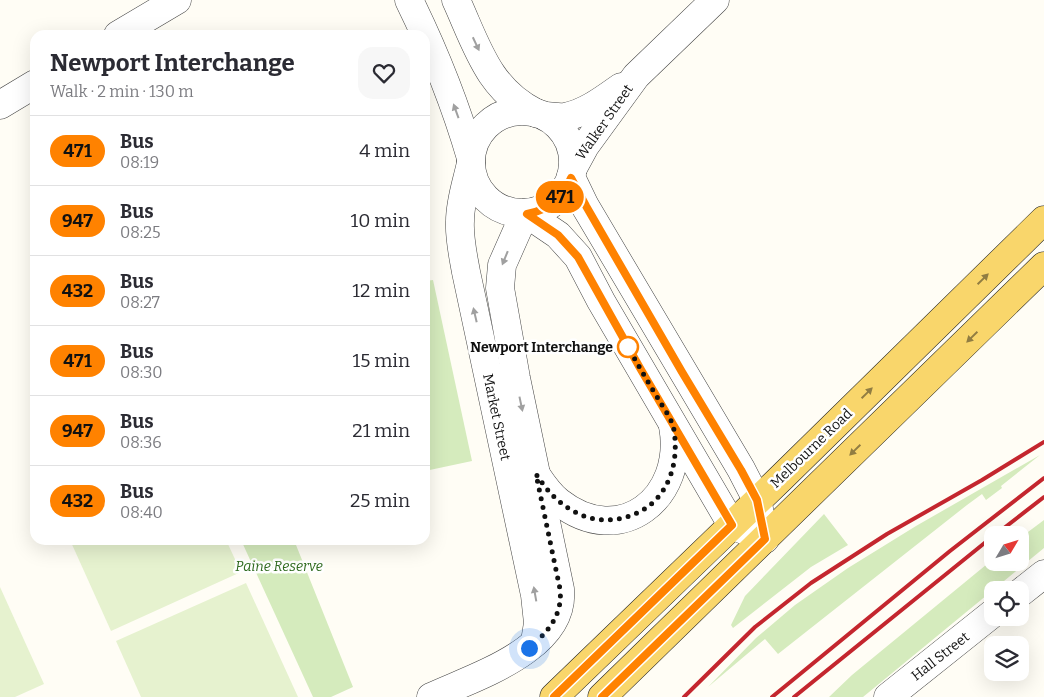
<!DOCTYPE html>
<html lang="en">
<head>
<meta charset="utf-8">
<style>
  :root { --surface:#fff; --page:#f7f7f7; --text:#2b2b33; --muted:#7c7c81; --line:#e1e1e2 }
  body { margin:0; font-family:Bitter,serif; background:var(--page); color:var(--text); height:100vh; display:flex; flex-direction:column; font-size:19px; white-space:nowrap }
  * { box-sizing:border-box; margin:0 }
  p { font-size:16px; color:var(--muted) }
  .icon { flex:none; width:28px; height:28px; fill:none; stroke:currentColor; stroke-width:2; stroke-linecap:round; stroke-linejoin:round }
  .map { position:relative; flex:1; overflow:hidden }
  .side { position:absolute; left:30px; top:30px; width:400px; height:515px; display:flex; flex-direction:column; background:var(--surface); border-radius:15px; box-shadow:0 5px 20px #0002 }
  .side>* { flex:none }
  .badge { padding:0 10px; border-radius:16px; font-size:18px; line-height:32px }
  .needle { width:32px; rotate:52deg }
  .fabs { position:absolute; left:984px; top:526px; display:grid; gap:10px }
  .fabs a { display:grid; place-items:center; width:45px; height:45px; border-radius:10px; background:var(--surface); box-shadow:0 5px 20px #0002; font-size:25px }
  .you { position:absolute; width:25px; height:25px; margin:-12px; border:4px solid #fff; border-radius:50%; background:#1a73e8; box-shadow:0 0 0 8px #1a73e833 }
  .map>.badge { position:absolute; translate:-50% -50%; box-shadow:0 0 0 2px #fff }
  .round { display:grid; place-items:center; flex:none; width:52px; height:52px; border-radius:15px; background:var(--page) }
  .overview { display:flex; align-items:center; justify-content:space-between; height:85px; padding:0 20px }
  h1 { font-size:24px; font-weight:700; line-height:38px }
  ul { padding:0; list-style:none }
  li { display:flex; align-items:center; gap:15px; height:70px; padding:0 20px; border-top:1px solid var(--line) }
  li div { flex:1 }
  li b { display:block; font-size:19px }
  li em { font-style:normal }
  li .badge { min-width:55px; font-weight:700; text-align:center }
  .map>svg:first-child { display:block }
  .green { fill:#d5ebbd }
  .pitch { fill:#e6f2cf }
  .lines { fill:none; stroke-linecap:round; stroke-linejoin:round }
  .minor-casing { stroke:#444; stroke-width:29 }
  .major-casing { stroke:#222; stroke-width:29 }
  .minor { stroke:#fff; stroke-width:28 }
  .major { stroke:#f9d66b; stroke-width:28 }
  .rail { stroke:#c4262e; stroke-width:4 }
  .oneway { fill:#a0a0a0 }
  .oneway2 { fill:#917d42 }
  .line-casing { stroke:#fff; stroke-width:11 }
  .line { stroke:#ff8200; stroke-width:8 }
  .walk { stroke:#111; stroke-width:5; stroke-dasharray:0 9 }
  .stop-dot { fill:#fff; stroke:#ff8200; stroke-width:2.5 }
  .labels { text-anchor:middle; stroke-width:5; stroke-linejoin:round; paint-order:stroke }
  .street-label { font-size:14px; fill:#111; stroke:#fff }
  .stop-label { font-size:14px; font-weight:bold; fill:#111; stroke:#fff; text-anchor:end }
  .park-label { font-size:14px; font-style:italic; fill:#2f6b1f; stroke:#fff }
</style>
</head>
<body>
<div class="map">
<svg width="1044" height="697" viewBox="0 0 1044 697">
  <rect width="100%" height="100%" fill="#fffdf5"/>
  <g class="green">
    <polygon points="433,280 472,461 425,471 425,281"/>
    <polygon points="1040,455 1001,486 1002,488 986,500 982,494 967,505 778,654 765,639 708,687 756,638 795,605 848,568 916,526"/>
    <polygon points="824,514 848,545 811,567 733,628 731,625 745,596"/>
    <polygon points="1044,520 1044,548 863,697 829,697 852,675 992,560 992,562 1020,562 1020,538"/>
    <polygon points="241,540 294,540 353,687 331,697 313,697"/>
  </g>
  <g class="pitch">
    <polygon points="70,540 226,540 241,572 111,631"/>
    <polygon points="246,583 298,697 141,697 116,641"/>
    <polygon points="0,587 44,684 15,697 0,697"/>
  </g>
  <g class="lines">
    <defs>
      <g id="minor">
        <path d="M409 0C434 51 455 103 471 158"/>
        <path d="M456 0C477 46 488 89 536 113"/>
        <polyline points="118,35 177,0"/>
        <polyline points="0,105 35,84"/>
        <circle cx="522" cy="162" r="51"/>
        <path d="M545 116C552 116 558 118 565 117 586 113 604 99 621 87"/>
        <path d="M471 163C467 182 460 201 460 221 459 238 463 255 466 272L535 595 538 623 535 642"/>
        <polyline points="573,168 585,146 636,76 715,0"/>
        <polyline points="571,177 585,206 741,469 757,500 762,523"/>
        <polyline points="527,214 558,235 578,257 601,301 732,525 765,539"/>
        <path d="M537 476C543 485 550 495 559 502 620 550 686 498 673 426"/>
        <polyline points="1020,593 1044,574"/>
        <path d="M431 697C474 677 566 649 560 589L516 378 500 288 502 265 525 213"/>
        <polyline points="888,697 992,614"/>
      </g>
      <g id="major">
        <polyline points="554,697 780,479 1044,220"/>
        <polyline points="602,697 1044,266"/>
      </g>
    </defs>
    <use href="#minor" class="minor-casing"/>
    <use href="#major" class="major-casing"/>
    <use href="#minor" class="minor"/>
    <use href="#major" class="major"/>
    <g class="rail">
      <polyline points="995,535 1044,497"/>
      <polyline points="684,697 755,627 811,583 887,534 982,480 1044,442"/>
      <polyline points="772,697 950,551 1044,478"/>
      <polyline points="794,697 992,537"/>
    </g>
  </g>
  <defs><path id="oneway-solid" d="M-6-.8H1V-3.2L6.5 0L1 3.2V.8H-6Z" transform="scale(1.25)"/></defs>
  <g class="oneway">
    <use href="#oneway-solid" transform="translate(476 44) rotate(65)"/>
    <use href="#oneway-solid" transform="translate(456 111) rotate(-110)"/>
    <use href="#oneway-solid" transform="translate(505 258) rotate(112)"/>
    <use href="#oneway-solid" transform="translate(475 315) rotate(-103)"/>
    <use href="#oneway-solid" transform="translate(521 404) rotate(78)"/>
    <use href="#oneway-solid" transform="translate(535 594) rotate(-100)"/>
  </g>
  <g class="oneway2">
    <use href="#oneway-solid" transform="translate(983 279) rotate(-44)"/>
    <use href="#oneway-solid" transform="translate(972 337) rotate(136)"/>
    <use href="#oneway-solid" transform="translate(867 393) rotate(-44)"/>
    <use href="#oneway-solid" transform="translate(855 450) rotate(136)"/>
  </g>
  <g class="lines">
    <defs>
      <path id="line" d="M554 697 732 525 640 368 578 257 558 235 527 214C549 210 563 198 571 178L586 206 682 372 741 470 757 500 765 539 602 697"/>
    </defs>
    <use href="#line" class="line-casing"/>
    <use href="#line" class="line"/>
    <path class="walk" d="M529 648C548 632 563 615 560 589L536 474C547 491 559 504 577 513 606 528 647 518 664 489 675 471 677 450 674 430 672 419 664 409 659 400 648 382 638 365 628 347"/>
  </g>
  <circle class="stop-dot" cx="628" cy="347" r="10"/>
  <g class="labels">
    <g class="street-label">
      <text transform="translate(604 122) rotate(-55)" y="5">Walker Street</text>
      <text transform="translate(497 417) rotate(78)" y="5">Market Street</text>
      <text transform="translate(811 448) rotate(-44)" y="5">Melbourne Road</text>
      <text transform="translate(940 656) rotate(-38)" y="5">Hall Street</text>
    </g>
    <g class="stop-label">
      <text x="613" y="352">Newport Interchange</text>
    </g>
    <g class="park-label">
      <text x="279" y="571">Paine Reserve</text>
    </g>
  </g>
</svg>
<div class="fabs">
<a><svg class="needle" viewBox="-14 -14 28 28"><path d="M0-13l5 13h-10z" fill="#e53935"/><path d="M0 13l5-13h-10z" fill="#7c7c81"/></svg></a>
<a><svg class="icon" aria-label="locate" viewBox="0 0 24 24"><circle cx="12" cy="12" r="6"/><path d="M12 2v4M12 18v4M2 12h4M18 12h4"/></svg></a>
<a><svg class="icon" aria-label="layers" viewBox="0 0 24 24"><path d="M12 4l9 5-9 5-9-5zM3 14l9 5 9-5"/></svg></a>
</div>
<div class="you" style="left:529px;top:648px"></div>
<b class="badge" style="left:560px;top:197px;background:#ff8200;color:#111">471</b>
<section class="side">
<div class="overview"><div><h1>Newport Interchange</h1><p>Walk · 2 min · 130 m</p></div><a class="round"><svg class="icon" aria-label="heart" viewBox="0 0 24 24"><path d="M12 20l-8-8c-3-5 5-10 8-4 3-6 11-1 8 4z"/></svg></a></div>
<ul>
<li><span class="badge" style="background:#ff8200;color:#111">471</span><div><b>Bus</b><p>08:19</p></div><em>4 min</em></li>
<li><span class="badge" style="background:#ff8200;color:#111">947</span><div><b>Bus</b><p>08:25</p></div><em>10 min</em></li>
<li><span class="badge" style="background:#ff8200;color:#111">432</span><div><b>Bus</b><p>08:27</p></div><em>12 min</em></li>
<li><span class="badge" style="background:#ff8200;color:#111">471</span><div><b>Bus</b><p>08:30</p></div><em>15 min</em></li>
<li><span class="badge" style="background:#ff8200;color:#111">947</span><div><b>Bus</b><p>08:36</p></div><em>21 min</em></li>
<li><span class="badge" style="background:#ff8200;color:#111">432</span><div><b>Bus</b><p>08:40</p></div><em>25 min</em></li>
</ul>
</section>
</div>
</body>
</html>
